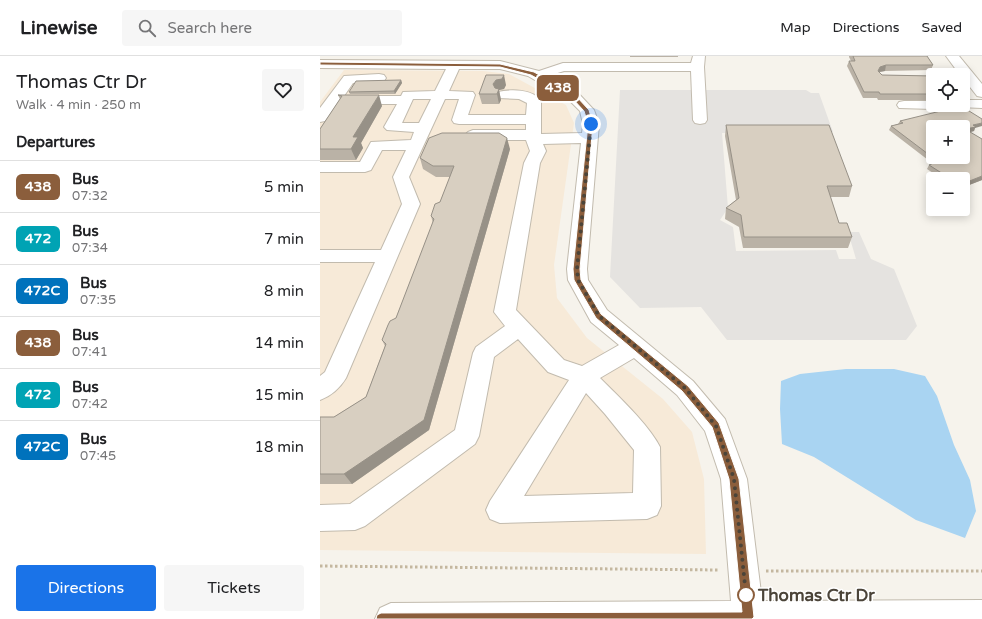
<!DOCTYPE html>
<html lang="en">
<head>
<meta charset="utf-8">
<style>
  :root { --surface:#fff; --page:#f6f6f6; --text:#202124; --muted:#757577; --line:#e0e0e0; --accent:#1a73e8 }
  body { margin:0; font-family:"Varela Round",sans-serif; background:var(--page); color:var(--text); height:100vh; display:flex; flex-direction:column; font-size:15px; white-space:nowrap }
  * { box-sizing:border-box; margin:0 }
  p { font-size:13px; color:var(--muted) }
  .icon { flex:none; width:22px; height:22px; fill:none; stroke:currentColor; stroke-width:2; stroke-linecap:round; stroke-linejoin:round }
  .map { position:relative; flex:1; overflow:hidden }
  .panel { display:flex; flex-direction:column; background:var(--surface); width:320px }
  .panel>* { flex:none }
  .badge { padding:0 8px; border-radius:6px; font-size:14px; line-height:26px }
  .fabs { position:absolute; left:606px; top:12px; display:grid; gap:8px }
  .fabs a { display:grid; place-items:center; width:44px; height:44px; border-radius:4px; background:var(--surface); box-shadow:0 2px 10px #0003; font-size:20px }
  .you { position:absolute; width:20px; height:20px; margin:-10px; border:3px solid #fff; border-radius:50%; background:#1a73e8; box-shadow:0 0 0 6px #1a73e833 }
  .map>.badge { position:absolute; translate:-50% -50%; box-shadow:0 0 0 2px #fff }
  h2 { padding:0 16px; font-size:15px; line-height:36px }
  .round { display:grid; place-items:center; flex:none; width:42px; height:42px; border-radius:4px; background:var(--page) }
  .summary { display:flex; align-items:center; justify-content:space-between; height:68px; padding:0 16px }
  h1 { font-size:19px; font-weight:600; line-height:30px }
  .action { display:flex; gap:8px; margin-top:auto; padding:8px 16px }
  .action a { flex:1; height:46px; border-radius:4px; background:var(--accent); color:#fff; font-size:16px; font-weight:600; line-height:46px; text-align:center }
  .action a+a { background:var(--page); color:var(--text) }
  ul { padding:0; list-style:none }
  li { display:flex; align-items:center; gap:12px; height:52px; padding:0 16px; border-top:1px solid var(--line) }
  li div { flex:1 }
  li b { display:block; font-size:15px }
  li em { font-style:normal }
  li .badge { min-width:44px; font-weight:700; text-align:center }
  header { display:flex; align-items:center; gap:24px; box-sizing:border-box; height:56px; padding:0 20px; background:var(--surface); border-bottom:1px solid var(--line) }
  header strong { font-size:19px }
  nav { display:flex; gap:22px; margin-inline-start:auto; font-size:14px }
  .search { width:280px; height:36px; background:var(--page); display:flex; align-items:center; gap:10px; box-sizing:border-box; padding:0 14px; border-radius:4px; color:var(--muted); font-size:15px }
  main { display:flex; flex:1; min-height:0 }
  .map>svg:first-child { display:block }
  .commercial { fill:#f7ead8 }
  .parking { fill:#e5e3e0 }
  .water { fill:#a9d4f2 }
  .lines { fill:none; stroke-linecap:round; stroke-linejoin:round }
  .minor-casing { stroke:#c2bbae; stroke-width:2 }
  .path { stroke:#c4b79f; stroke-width:3; stroke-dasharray:2.5 2.5; stroke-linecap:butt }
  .minor { fill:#fff; fill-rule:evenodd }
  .wall { fill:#bab2a6 }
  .shaded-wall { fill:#979187 }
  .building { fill:#d8cfc1; stroke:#979187; fill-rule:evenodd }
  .line { fill:#8b5e3c; stroke:#fff }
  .walk { stroke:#4b4439; stroke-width:4; stroke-dasharray:0 7.2 }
  .stop-dot { fill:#fff; stroke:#8b5e3c; stroke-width:2 }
  .labels { text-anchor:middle; stroke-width:3; stroke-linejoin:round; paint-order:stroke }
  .near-stop-label { font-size:17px; font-weight:bold; fill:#4b4439; stroke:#fff; text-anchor:start }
</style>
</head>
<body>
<header>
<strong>Linewise</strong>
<div class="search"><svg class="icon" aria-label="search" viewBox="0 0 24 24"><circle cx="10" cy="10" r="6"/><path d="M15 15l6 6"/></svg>Search here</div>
<nav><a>Map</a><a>Directions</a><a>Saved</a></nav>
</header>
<main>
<section class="panel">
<div class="summary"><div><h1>Thomas Ctr Dr</h1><p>Walk · 4 min · 250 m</p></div><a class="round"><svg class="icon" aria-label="heart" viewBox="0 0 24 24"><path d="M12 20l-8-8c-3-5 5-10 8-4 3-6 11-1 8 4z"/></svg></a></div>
<h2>Departures</h2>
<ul>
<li><span class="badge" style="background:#8b5e3c;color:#fff">438</span><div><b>Bus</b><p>07:32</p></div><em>5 min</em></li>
<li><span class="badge" style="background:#00a3b4;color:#fff">472</span><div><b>Bus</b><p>07:34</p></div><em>7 min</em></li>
<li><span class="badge" style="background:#0072bc;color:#fff">472C</span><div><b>Bus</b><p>07:35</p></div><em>8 min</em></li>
<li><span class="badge" style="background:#8b5e3c;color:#fff">438</span><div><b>Bus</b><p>07:41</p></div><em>14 min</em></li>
<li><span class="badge" style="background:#00a3b4;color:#fff">472</span><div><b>Bus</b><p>07:42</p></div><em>15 min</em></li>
<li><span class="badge" style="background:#0072bc;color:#fff">472C</span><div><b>Bus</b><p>07:45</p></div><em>18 min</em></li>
</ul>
<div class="action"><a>Directions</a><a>Tickets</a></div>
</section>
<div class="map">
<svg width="662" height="563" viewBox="0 0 662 563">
  <rect width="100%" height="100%" fill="#f6f3ec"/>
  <polygon class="commercial" points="24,14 163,15 189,18 246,49 254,67 234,209 237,242 267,282 343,343 372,376 384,423 386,498 0,494 0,46"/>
  <polygon class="parking" points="300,34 486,34 491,37 499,37 513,76 402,77 408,152 400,164 413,171 416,195 516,194 519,203 536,203 528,176 539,176 551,203 574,213 597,270 586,284 407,284 381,251 320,252 290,221"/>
  <polygon class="water" points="526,313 574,313 605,320 617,340 634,389 650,424 656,455 645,482 596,464 494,401 462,388 460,353 461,325 480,318"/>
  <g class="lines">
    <defs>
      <g id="minor">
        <path d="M373 0H385L384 11 387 64 385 67 380 68 375 67 373 64 371 15H244L228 20 259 38 274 54 279 68 267 213 268 224 287 254 373 325 405 363 427 423 442 545 662 544V563H55L60 552 71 547 411 545 401 423 385 375 357 339 314 302 280 322C298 340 329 369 340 391L341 450 337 459 327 463 180 467 170 463 166 454 170 445 249 324 228 316 198 283 174 301 159 380 155 388 45 470 35 474 0 475V449L30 448 135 374 153 297 156 291 185 270 174 256 204 107 210 95 206 84H153L148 82 145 79 148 76 153 74H206V68H139L134 67 132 64 139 43H125L89 121 100 148 26 322C20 332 11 340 0 344V320L5 316 55 206H0V194H61L82 148 73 121 86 94H62L51 114 45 116H0V106H40L51 86 91 84 94 76 67 74 64 71 77 48H18L5 65 0 66V52L24 20 59 18 64 19 66 22 64 25 33 27 24 40H81L83 36 115 35 126 13 0 12V4L180 5 219 15 243 7H371ZM139 13H180L208 20 249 44 260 55 263 68 262 77 221 78V45C213 33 191 33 178 36L176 39 178 42 199 43 207 47 206 59H148L155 39 153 36 129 35ZM93 43H111L99 67H82ZM261 87 247 213 248 224 271 266 299 289 262 310 244 304 196 254 220 107 226 95 223 88ZM266 337 285 358 314 394 313 437 204 440Z"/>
        <polygon points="626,0 639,0 662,28 662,41 657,40 643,22 643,19 640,19"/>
        <polygon points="643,44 662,44 662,52 638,51 636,49 643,49"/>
        <polygon points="584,45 613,45 613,49 620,49 618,52 613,53 579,52 577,49 579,46"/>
      </g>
    </defs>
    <use href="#minor" class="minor-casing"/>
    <g class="path">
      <polyline points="0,510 399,514"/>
      <polyline points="446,515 662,515"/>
    </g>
    <use href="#minor" class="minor"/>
  </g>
  <g class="wall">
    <rect x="310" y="0" width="48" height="1"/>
    <polygon points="529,0 607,0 613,9 611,14 565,15 559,16 562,19 613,20 613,44 558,44 557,42 543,42 527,10 529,5 531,5 529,1"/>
    <polygon points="81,24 82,27 75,38 30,38 29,36"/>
    <polygon points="186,29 184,33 179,34 181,44 179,48 162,48 159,38"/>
    <polygon points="18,39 62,50 41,87 43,92 36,104 0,104 0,73 20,43"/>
    <polygon points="580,65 655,72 654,75 650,76 662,124 644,131 643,130 643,123 622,123 607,113 609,109 612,107 569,74 571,70 578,68"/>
    <polygon points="406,69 532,130 529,141 510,141 519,167 532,181 528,192 423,192 419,171 405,163 406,152 416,144 405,80"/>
    <polygon points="190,93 109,374 32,428 0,428 0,361 14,361 46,341 65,290 62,284 76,262 113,167 111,160 120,146 130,121 116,121 103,113 100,102"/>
  </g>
  <g class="shaded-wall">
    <polygon points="566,9 565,15 559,16 558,15 560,11"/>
    <polygon points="184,19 186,29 184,33 179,34 181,44 179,48 177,38 178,35 175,38 173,28 176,24"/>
    <polygon points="81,24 82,27 75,38 74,35"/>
    <polygon points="59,39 62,50 41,87 43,92 36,104 31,93 33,81"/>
    <polygon points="662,67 662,70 655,72 654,75 643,78 645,73 653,69"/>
    <polygon points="187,82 190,93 109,374 32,428 24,418"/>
    <polygon points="662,120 662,124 644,131 647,126"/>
  </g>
  <g class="building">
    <polygon points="533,0 607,0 613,9 566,9 560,11 558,15 562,19 613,20 613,38 560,38 559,36 544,36 529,5 535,5"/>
    <polygon points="618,15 620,19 615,19"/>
    <polygon points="166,19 184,19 182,23 176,24 173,28 175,32 179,33 177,38 159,38"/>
    <polygon points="81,24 74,35 29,36 36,25"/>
    <polygon points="18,39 59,39 33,81 38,81 31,93 0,93 0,73 22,40"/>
    <path d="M641 50 662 63V67L653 69 656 71 645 73 662 83V120L647 126 644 125H643V123H631L609 109 616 106 614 105 616 104 571 70 583 67 580 65ZM613 71H643V101H613Z"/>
    <polygon points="406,69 509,69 532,130 507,130 519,167 527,167 532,181 424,181 421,159 406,152 419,142"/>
    <polygon points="122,77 179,77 187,82 104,364 24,418 0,418 0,361 14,361 46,341 66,288 62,284 68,269 70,265 76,262 114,163 111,160 115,148 120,146 134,110 113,110 100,102 109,82"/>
  </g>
  <polygon class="line" points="0,6 180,8 214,16 256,40 269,54 273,68 260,213 261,224 281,258 368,330 399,367 419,423 434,561 432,563 56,563 57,559 61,557 422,556 409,423 392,371 362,335 276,262 254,224 253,213 268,68 264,55 252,42 211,19 180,11 0,9"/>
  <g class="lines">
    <polyline class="walk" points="271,68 257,213 258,224 279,260 365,332 396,370 414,423 426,539"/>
  </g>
  <circle class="stop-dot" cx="426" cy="539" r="8"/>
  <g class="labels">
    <g class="near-stop-label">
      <text x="438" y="545">Thomas Ctr Dr</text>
    </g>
  </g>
</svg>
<div class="fabs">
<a><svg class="icon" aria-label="locate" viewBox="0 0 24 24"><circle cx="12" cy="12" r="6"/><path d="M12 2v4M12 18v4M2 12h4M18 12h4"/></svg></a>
<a>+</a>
<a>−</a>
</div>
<div class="you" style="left:271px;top:68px"></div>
<b class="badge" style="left:238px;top:32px;background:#8b5e3c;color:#fff">438</b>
</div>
</main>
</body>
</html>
